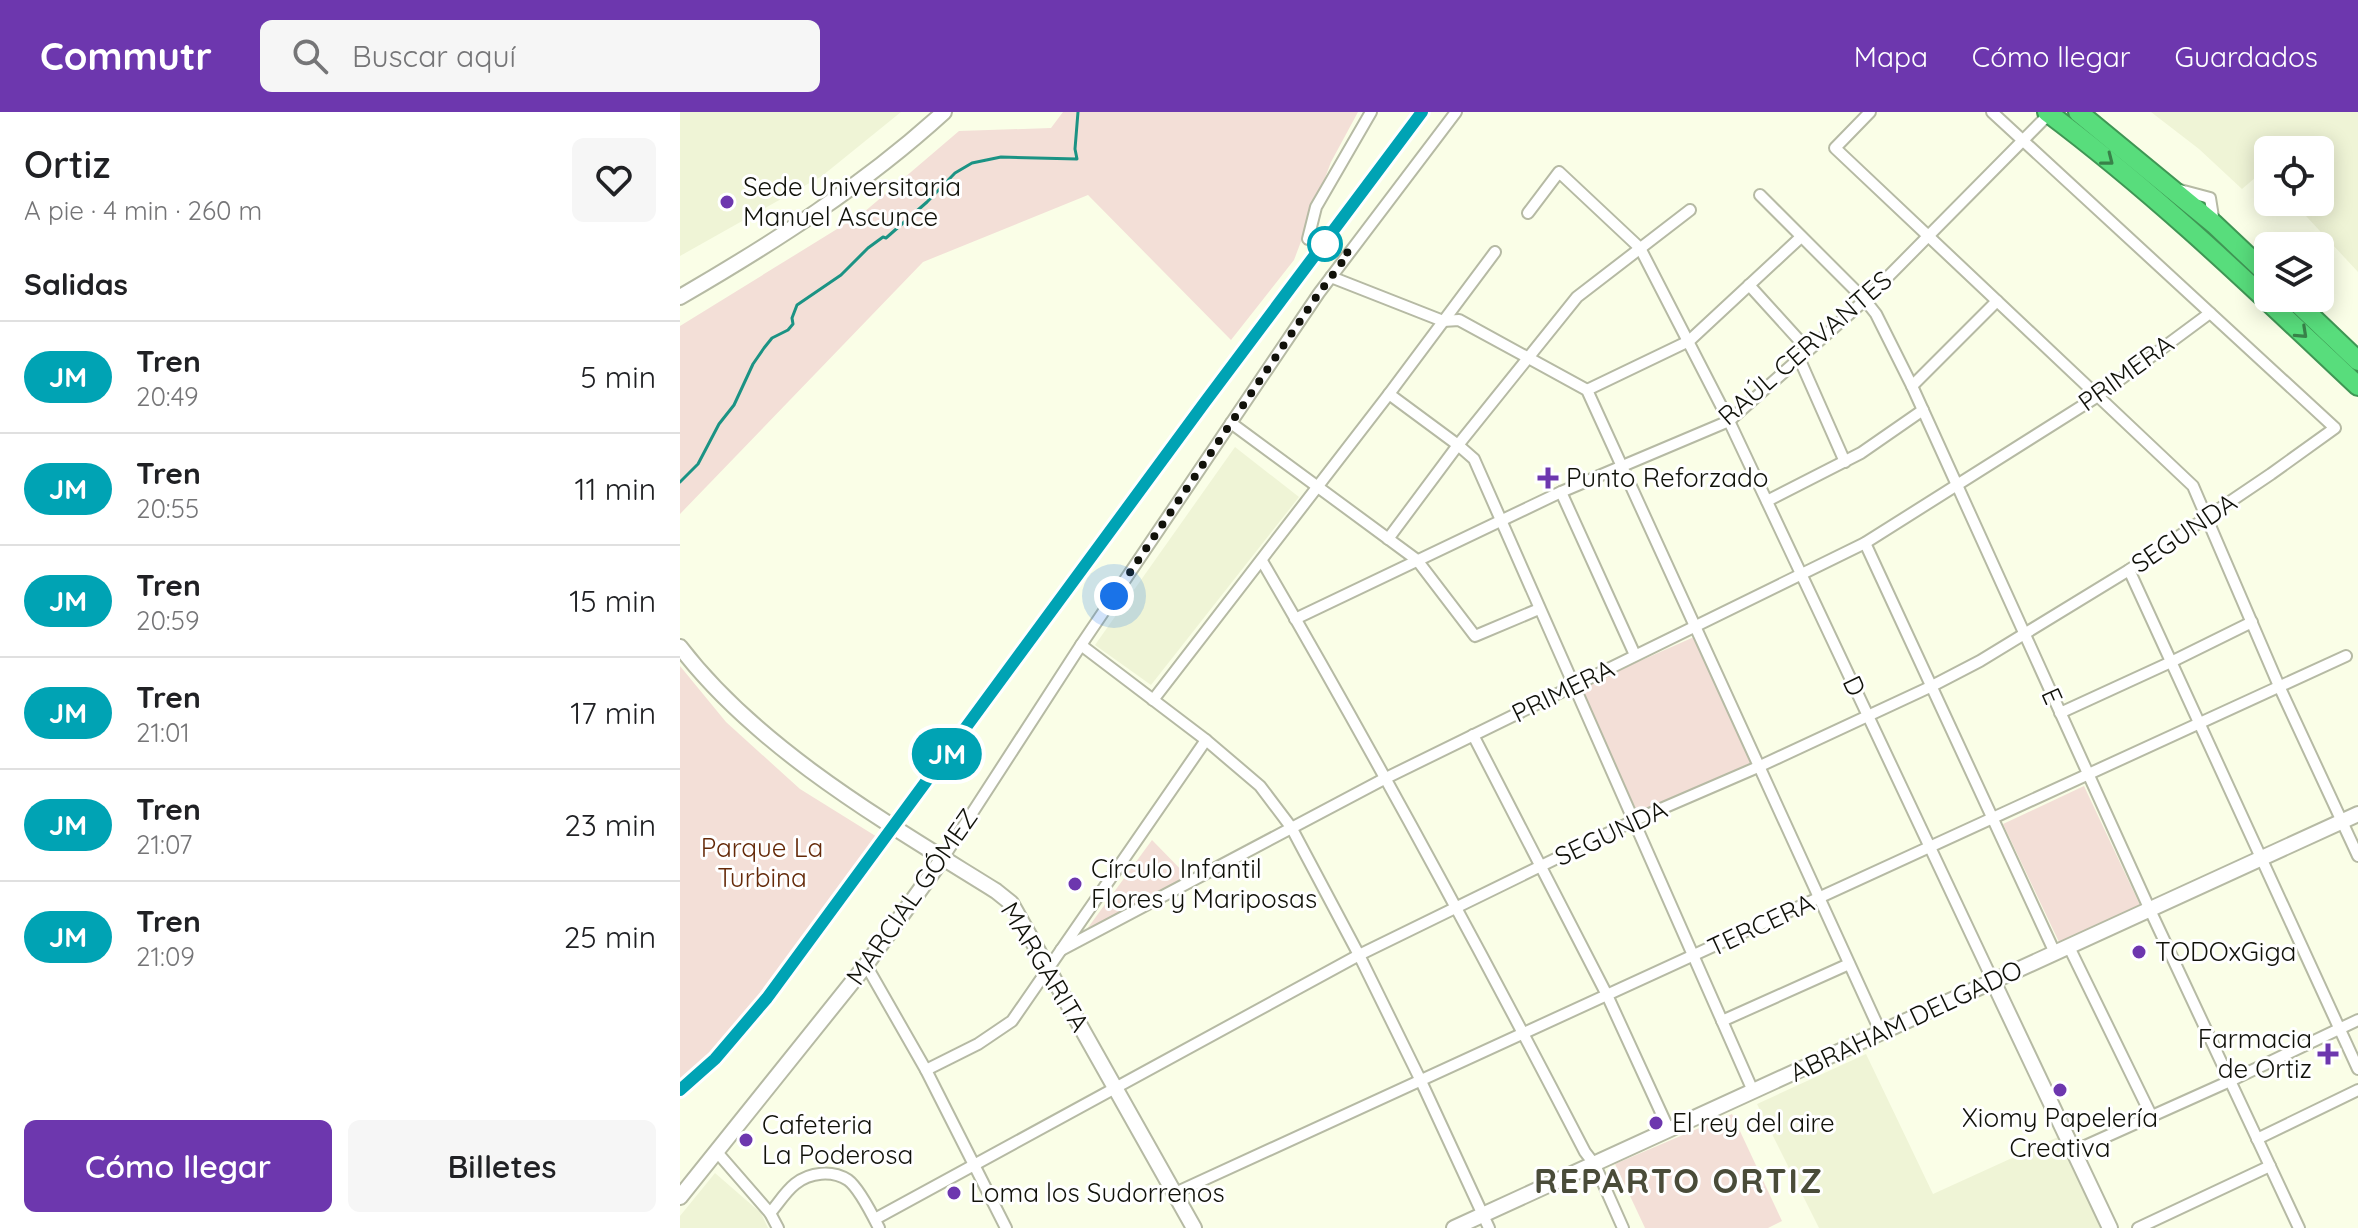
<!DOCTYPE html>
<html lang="es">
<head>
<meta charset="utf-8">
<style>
  :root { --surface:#fff; --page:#f6f6f6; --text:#202124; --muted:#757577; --line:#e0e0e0; --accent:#6d37ae }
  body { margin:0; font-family:Quicksand,sans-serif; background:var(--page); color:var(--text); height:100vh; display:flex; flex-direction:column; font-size:30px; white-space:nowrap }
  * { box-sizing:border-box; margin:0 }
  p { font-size:26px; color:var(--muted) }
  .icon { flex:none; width:44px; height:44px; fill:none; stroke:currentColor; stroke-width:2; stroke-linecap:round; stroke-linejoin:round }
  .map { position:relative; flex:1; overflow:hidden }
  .panel { display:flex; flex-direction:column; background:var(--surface); width:680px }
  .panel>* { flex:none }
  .badge { padding:0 16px; border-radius:26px; font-size:28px; line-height:52px }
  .controls { position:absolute; left:1574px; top:24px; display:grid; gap:16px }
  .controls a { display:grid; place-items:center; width:80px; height:80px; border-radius:12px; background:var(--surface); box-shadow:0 4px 20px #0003; font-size:40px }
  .you { position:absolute; width:40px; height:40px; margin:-20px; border:6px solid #fff; border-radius:50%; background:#1a73e8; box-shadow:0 0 0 12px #1a73e833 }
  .map>.badge { position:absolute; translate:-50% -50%; box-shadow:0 0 0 4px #fff }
  h2 { padding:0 24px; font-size:30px; line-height:72px }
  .round { display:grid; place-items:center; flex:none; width:84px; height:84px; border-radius:12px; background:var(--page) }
  .summary { display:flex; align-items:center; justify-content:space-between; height:136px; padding:0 24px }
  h1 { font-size:38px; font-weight:600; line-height:60px }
  .primary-button { display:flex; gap:16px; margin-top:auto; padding:16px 24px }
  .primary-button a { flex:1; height:92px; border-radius:12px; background:var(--accent); color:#fff; font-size:32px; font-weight:600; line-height:92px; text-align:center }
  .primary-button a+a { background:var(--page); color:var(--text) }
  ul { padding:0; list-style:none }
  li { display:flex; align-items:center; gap:24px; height:112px; padding:0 24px; border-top:2px solid var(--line) }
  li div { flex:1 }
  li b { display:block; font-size:30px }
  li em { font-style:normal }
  li .badge { min-width:88px; font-weight:700; text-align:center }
  header { display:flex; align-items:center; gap:48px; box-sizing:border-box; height:112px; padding:0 40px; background:var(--accent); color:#fff }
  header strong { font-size:38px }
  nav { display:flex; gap:44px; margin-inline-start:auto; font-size:28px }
  .search { width:560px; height:72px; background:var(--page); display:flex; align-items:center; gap:20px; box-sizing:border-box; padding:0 28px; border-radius:12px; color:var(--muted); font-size:30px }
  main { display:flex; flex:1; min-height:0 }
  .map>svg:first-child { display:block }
  .built { fill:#eff4d6 }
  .green { fill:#f3dfd7 }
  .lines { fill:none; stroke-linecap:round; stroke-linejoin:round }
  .stream { stroke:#1b9384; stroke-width:3 }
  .street-casing { stroke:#b6baa4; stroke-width:14 }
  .secondary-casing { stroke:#b6baa4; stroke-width:18 }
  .highway-casing { stroke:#3f9654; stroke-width:22 }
  .street { stroke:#fff; stroke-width:10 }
  .secondary { stroke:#fff; stroke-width:14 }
  .highway { stroke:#58dd7c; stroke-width:18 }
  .rail { stroke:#3a3b31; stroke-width:3; stroke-dasharray:4 8; stroke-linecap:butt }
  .oneway { stroke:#388249 }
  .line-casing { stroke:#fff; stroke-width:18 }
  .line { stroke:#00a3b4; stroke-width:12 }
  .walk { stroke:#11120a; stroke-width:8; stroke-dasharray:0 14.4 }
  .poi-dot { fill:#6d37ae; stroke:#fff; stroke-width:3 }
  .stop-dot { fill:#fff; stroke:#00a3b4; stroke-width:4 }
  .labels { text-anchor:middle; stroke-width:6; stroke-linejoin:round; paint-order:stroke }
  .poi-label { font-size:26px; fill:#11120a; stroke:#fff; text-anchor:start }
  .street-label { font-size:26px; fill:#11120a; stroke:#fff }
  .park-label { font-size:26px; fill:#652a09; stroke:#fff }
  .district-label { font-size:34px; font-weight:bold; letter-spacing:2px; fill:#4a4c39; stroke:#fff }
</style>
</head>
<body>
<header>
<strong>Commutr</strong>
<div class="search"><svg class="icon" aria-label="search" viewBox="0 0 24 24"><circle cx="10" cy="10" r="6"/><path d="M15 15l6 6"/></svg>Buscar aquí</div>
<nav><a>Mapa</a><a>Cómo llegar</a><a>Guardados</a></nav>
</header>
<main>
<section class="panel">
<div class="summary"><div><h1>Ortiz</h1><p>A pie · 4 min · 260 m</p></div><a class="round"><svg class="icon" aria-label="heart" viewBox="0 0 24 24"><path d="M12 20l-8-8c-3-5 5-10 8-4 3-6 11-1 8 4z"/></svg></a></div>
<h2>Salidas</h2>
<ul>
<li><span class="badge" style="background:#00a3b4;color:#fff">JM</span><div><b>Tren</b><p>20:49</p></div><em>5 min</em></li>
<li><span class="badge" style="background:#00a3b4;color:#fff">JM</span><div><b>Tren</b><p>20:55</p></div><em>11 min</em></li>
<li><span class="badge" style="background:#00a3b4;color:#fff">JM</span><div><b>Tren</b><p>20:59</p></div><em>15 min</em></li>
<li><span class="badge" style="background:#00a3b4;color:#fff">JM</span><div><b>Tren</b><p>21:01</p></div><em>17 min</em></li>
<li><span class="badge" style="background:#00a3b4;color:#fff">JM</span><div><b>Tren</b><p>21:07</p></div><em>23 min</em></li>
<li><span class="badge" style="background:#00a3b4;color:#fff">JM</span><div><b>Tren</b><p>21:09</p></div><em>25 min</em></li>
</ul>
<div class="primary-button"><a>Cómo llegar</a><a>Billetes</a></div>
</section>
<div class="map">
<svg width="1678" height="1116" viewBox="0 0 1678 1116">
  <rect width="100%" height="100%" fill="#fafee7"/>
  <g class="built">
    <polygon points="0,0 221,0 142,64 0,144"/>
    <polygon points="1471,0 1678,0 1678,160 1613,90 1640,90 1640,38 1588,38 1588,64 1583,59 1562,77 1519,37"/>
    <polygon points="555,335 619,385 471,573 415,533"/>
    <polygon points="1186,942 1253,1082 1378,1025 1421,1116 1139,1116 1077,992"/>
    <polygon points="35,1061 81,1101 88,1116 0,1116 0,1104"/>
  </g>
  <g class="green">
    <polygon points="383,0 678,0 651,50 614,148 551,228 408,83 243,150 0,402 0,214 183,101 279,19 371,16"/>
    <polygon points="1014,525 1071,652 958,702 901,575"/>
    <polygon points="0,554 46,610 120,677 202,728 73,902 30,948 0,976"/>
    <polygon points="1404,674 1460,793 1379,830 1323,712"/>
    <polygon points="472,728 509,766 407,817"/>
    <polygon points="1052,1002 1102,1109 1088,1116 965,1116 935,1052"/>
  </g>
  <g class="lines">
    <polyline class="stream" points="0,370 18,352 39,312 54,293 73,252 84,236 92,226 108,218 113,212 112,206 117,193 161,163 188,136 203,125 206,126 247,90 275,61 292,51 321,45 397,47 395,37 398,0"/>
    <defs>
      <g id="street">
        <polyline points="1190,0 1155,36 1513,374 1599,574 1678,744"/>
        <polyline points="1500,78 1530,86 1534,111"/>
        <polyline points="1080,83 1185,188 1196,202 1232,274 1470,798 1619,1116"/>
        <polyline points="848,101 879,60 960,136 1049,309 1313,869"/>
        <polyline points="628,127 636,95 691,0"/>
        <polyline points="651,165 763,209 779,208 907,278 1201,921"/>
        <polyline points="1069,173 1128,238"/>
        <polyline points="1119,246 1165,350"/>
        <polyline points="1232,274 1317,189"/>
        <polyline points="907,278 1009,229 1121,125"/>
        <polyline points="709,282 778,333 794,347 1073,979"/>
        <polyline points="551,311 737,448 795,524 859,497"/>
        <polyline points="881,380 955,543"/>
        <polyline points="1087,389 1181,341 1243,298"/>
        <polyline points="708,427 778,333 897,185 1010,98"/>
        <polyline points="1185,431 1375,841"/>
        <path d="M582 449C695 643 802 841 905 1040L915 1053 943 1116"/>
        <polyline points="1449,458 1678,957"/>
        <polyline points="615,507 881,380 1049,309 1185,188 1371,0"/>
        <polyline points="401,533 526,628 580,674 611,715 679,843 740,967 809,1116"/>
        <polyline points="473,588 709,282 815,140"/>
        <polyline points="1380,601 1491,550 1572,510"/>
        <polyline points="793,623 927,883 989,1018"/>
        <polyline points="263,746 401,533 639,181 776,0"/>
        <polyline points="1389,835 1471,1003"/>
        <polyline points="381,838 704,667 1185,431 1418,284 1530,201"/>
        <polyline points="186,853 246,958 326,1116"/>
        <polyline points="1042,909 1169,852"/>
        <polyline points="246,958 298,932 332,909 526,628"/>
        <polyline points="1577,1027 1678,978"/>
        <polyline points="36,1039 90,1101 98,1116"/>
        <polyline points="1394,1039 1550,969 1678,908"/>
        <polyline points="495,1081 1666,544"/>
        <path d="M90 1101C98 1092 105 1080 115 1072 130 1060 152 1058 168 1068 179 1076 193 1104 199 1116"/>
        <polyline points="195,1107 679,843 953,709 1078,655 1250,575 1300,549 1449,458 1591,362 1655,316 1312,0"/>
        <polyline points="1458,1116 1590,1054"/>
      </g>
      <g id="secondary">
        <path d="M0 185C93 131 184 73 264 0"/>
        <path d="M0 535C79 638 207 711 316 779L331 791 514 1116"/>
        <polyline points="1313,869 1430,1116"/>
        <polyline points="0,1085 186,853 263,746"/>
        <polyline points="774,1116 1678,702"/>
      </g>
      <g id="highway">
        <path d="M1367 0C1478 83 1577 179 1678 274"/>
        <polyline points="1398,0 1534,112 1588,163"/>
        <polyline points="1612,186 1678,249"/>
      </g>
    </defs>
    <use href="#street" class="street-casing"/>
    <use href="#secondary" class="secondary-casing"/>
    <use href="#highway" class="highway-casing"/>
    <use href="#street" class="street"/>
    <use href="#secondary" class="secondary"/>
    <use href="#highway" class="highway"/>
    <polyline class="rail" points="0,978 35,947 87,886 525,290 742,0"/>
  </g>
  <defs><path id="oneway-chevron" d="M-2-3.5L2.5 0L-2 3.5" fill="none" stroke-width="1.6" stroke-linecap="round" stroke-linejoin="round" transform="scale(2)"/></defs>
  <g class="oneway">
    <use href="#oneway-chevron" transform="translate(1428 48) rotate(38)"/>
    <use href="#oneway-chevron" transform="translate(1622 221) rotate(43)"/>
  </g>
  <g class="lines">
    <defs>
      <polyline id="line" points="0,978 35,947 87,886 525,290 742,0"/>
    </defs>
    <use href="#line" class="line-casing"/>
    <use href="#line" class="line"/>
    <polyline class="walk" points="434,484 639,181 669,141 645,132"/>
  </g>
  <g class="poi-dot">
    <circle cx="47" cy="90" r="8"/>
    <path d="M864 354h8v8h8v8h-8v8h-8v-8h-8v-8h8z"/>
    <circle cx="395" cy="772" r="8"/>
    <circle cx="1459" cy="840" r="8"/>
    <path d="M1644 930h8v8h8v8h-8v8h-8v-8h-8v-8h8z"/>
    <circle cx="1380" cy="978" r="8"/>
    <circle cx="976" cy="1011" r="8"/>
    <circle cx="66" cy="1028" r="8"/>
    <circle cx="274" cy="1081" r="8"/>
  </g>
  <circle class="stop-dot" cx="645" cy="132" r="16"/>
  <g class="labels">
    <g class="poi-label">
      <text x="63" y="84">Sede Universitaria<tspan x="63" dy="30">Manuel Ascunce</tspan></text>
      <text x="886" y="375">Punto Reforzado</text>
      <text x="411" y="766">Círculo Infantil<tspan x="411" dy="30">Flores y Mariposas</tspan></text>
      <text x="1475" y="849">TODOxGiga</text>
      <text x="1632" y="936" text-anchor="end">Farmacia<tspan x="1632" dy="30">de Ortiz</tspan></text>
      <text x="1380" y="1015" text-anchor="middle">Xiomy Papelería<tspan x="1380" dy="30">Creativa</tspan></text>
      <text x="992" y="1020">El rey del aire</text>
      <text x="82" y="1022">Cafeteria<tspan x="82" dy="30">La Poderosa</tspan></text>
      <text x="290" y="1090">Loma los Sudorrenos</text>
    </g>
    <g class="street-label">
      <text transform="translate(1125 236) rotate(-41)" y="9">RAÚL CERVANTES</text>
      <text transform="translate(1446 261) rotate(-36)" y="9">PRIMERA</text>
      <text transform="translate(1504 421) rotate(-34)" y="9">SEGUNDA</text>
      <text transform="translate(1174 574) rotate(65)" y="9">D</text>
      <text transform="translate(883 579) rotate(-26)" y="9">PRIMERA</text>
      <text transform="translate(1372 584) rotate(66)" y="9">E</text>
      <text transform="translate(931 721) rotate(-25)" y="9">SEGUNDA</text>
      <text transform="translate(232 785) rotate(-55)" y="9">MARCIAL GÓMEZ</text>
      <text transform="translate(1081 813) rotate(-25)" y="9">TERCERA</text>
      <text transform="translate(365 855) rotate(59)" y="9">MARGARITA</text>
      <text transform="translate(1226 909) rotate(-25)" y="9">ABRAHAM DELGADO</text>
    </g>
    <g class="park-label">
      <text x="82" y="745">Parque La<tspan x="82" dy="30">Turbina</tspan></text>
    </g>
    <g class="district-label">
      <text x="999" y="1081">REPARTO ORTIZ</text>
    </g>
  </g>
</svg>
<div class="controls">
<a><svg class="icon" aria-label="locate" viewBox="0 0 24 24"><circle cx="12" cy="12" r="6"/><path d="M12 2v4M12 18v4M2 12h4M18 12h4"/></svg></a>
<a><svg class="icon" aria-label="layers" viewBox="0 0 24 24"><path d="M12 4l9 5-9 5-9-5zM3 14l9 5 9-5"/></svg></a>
</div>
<div class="you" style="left:434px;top:484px"></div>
<b class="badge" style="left:267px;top:642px;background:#00a3b4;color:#fff">JM</b>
</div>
</main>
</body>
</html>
